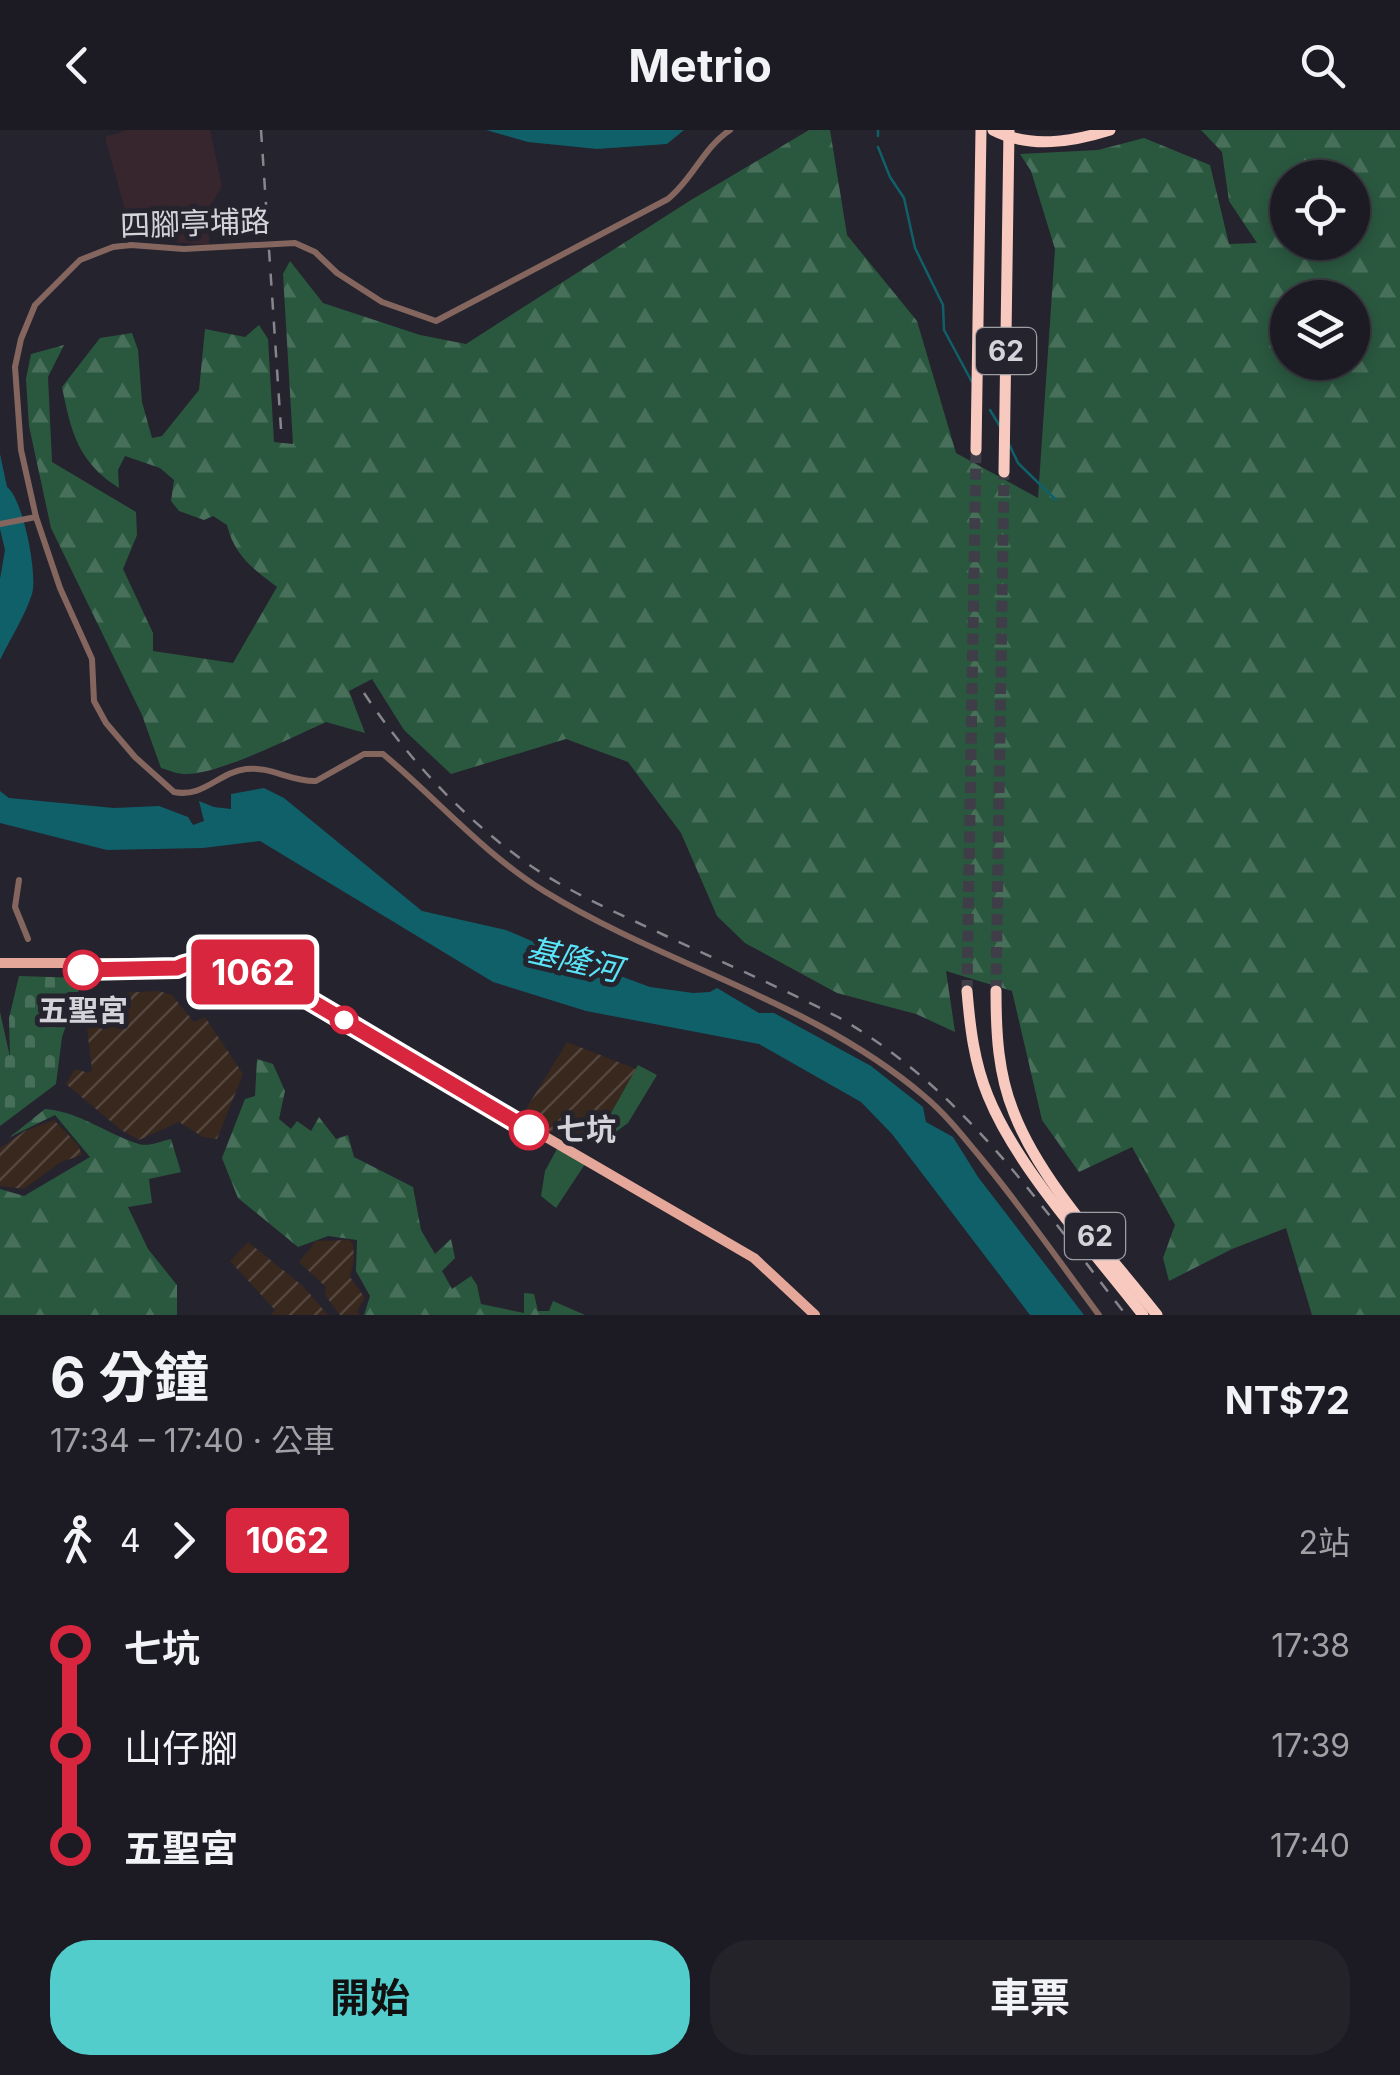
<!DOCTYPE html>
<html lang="zh-TW">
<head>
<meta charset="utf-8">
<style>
  :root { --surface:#1c1a22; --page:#25232a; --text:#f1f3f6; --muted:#a0a1a5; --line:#3a3840; --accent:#52cdcc }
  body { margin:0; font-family:Inter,"Noto Sans TC",sans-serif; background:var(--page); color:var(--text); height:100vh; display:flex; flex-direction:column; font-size:38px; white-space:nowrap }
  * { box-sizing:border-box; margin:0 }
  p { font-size:32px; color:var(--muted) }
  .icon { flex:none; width:55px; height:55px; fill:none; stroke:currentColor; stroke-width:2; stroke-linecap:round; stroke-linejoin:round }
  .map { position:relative; height:1185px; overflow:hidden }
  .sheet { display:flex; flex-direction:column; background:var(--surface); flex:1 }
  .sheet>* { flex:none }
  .badge { padding:0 20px; border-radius:8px; font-size:35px; line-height:65px }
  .fabs { position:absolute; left:1270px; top:30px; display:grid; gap:20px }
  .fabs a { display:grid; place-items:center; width:100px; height:100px; border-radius:50%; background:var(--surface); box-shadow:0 5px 15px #0003,0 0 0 2px var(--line); font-size:50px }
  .map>.badge { position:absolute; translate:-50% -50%; box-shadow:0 0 0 5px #fff }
  .legs { display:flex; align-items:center; gap:15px; height:110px; padding:0 50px; font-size:32px }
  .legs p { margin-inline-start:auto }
  .headline { display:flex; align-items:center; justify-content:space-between; height:170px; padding:0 50px }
  h1 { font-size:55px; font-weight:700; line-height:75px }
  .action { display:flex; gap:20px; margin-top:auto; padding:20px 50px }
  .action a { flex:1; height:115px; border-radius:40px; background:var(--accent); color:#111; font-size:40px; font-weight:700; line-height:115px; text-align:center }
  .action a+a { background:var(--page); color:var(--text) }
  ul { padding:0 50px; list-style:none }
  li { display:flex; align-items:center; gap:35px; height:100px; font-size:38px }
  li i { display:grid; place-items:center; width:15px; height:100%; margin:0 12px; background:currentColor }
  li i::after { content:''; width:25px; height:25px; margin:-12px; border:8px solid; border-radius:50%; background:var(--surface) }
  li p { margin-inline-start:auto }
  li:first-child i { background:linear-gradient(#0000 50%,currentColor 0) }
  li:last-child i { background:linear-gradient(currentColor 50%,#0000 0) }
  header { display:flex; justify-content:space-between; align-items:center; height:130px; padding:0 50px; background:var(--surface); font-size:45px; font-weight:700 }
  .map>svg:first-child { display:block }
  .industrial { fill:url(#industrial-furrows) }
  .education { fill:#38262e }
  .green { fill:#2a583f }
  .forest { fill:url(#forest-firs); fill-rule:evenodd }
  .cemetery { fill:url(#cemetery-stones) }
  .water { fill:#10606a }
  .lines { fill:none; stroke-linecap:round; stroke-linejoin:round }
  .stream { stroke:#10606a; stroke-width:2.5 }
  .highway-tunnel { stroke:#3f3d47; stroke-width:11; stroke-dasharray:11 5.5; stroke-linecap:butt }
  .street { stroke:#84665f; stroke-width:6 }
  .primary { stroke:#e5a799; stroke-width:10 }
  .highway { stroke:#f8cabf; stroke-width:11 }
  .rail { stroke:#87858d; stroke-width:2.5; stroke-dasharray:12 12; stroke-linecap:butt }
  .line-1-casing { stroke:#fff; stroke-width:22 }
  .line-1 { stroke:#d7263d; stroke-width:15 }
  .stop-1-dot { fill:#fff; stroke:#d7263d; stroke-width:5 }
  .labels { text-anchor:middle; stroke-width:10; stroke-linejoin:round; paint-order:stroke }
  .shield { fill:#25232d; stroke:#a09ea5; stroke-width:2.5 }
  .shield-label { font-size:28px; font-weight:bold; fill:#d4d3d9 }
  .street-label { font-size:30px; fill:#d4d3d9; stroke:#25232d }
  .stop-label { font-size:30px; font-weight:bold; fill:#d4d3d9; stroke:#25232d }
  .water-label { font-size:32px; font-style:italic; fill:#5ae4f8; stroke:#25232d }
</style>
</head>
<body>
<header><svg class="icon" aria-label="back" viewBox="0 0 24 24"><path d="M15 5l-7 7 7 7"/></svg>Metrio<svg class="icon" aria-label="search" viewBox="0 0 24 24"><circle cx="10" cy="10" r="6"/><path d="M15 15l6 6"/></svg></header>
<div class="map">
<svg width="1400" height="1185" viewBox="0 0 1400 1185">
  <defs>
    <pattern id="industrial-furrows" width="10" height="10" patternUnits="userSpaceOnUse" patternTransform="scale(2.5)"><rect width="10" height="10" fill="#38281e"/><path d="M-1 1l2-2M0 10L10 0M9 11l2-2" fill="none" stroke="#54463e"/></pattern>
    <pattern id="forest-firs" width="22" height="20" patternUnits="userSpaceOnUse" patternTransform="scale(2.5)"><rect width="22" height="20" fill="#2a583f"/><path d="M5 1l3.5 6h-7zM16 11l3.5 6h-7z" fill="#486f5a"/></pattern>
    <pattern id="cemetery-stones" width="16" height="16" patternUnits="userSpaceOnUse" patternTransform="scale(2.5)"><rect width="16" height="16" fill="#2a583f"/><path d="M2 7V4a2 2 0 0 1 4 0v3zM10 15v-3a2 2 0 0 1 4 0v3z" fill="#486f5a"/></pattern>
  </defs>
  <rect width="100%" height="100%" fill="#25232d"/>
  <g class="industrial">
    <polygon points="159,861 172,865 194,892 205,887 243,944 217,1009 203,1007 179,992 139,1010 121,1000 66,954 75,939 89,943 92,939 87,899 104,871 120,863"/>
    <polygon points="567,912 636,939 601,1001 590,994 575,1016 523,984"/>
    <polygon points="54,990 78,1015 82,1025 61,1032 24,1059 0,1056 0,1018 25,1001"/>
    <polygon points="349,1110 353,1113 354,1129 350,1147 365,1168 357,1181 360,1185 340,1185 325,1165 326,1157 299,1132 316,1111"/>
    <polygon points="248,1112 303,1156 328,1185 271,1185 275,1180 230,1131"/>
  </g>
  <polygon class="education" points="127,0 210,0 222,56 210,76 209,115 133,109 105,7"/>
  <g class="green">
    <polygon points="638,935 657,945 628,993 610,1006 601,1001"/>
    <polygon points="558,1017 589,1028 556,1078 541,1066 545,1041"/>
  </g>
  <g class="forest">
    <path d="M809 0H830L847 105 917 191 956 323 1038 368 1055 119 1031 41 1020 24 1098 20 1144 8 1210 35 1229 114 1257 113 1229 71 1222 22 1201 0H1400V1185H1312L1286 1098 1232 1119 1169 1151 1163 1128 1175 1095 1132 1017 1079 1042 1042 990 1012 861 946 841 955 902 916 884 837 863 745 813 717 786 681 703 628 632 566 609 451 644 404 600 372 549 349 561 365 603 326 592C295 606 216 646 184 644 177 644 168 640 161 638L142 585 51 398 29 296 26 249 31 224 64 215 48 247 52 332 136 382 137 405 123 439 153 503V521L233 533 277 457C253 439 234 425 227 395L213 386 204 390 179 381 171 371 174 350 160 338 125 326 118 340 119 358C78 332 71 302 62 257L100 208 132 203 138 220 142 272 152 308 162 306 199 260 205 199 245 207 259 195 268 209 274 312 293 314 283 144 290 131 323 173 420 205 466 214 691 70ZM1288 48H1352V112H1288ZM1288 168H1352V232H1288Z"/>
    <polygon points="257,929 273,934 285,961 279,989 291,999 297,991 311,1001 319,987 336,1009 348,1005 354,1027 413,1057 421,1100 435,1124 451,1109 455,1128 442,1141 452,1159 471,1146 477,1155 481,1174 524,1183 524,1163 534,1164 538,1181 549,1181 553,1171 585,1185 364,1185 370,1166 356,1141 357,1110 328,1106 298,1117 238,1068 222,1028 245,969 255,966"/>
    <path d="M45 979C81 982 106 1004 139 1014 148 1017 162 1011 171 1009L181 1042 149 1049 152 1073 128 1077 148 1119 177 1155V1185H0V1059L24 1066 90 1027 55 985 10 1007Z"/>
  </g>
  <polygon class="cemetery" points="19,846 83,848 62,907 56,954 0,996 0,882 10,927 9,888"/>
  <g class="water">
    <polygon points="486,0 684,0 667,14 597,19 528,12"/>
    <path d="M0 324 7 357C23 368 38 445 32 464 25 486 10 509 0 530V449L5 420 0 399Z"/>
    <polygon points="264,658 284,668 422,781 506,800 569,827 650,857 693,863 710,862 717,858 759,883 774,883 871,936 923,977 926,992 953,1007 978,1047 1084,1185 1030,1185 892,1004 861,972 759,914 586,881 493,852 260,711 203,718 107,720 0,693 0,661 9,668 114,678 159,676 188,687 193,695 204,691 199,671 214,677 231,679 231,664"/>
  </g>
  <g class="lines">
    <g class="stream">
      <polyline points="878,0 878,6"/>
      <polyline points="878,17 890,47 904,68 915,118 943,175 944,200 972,252"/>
      <polyline points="990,280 1001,298"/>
      <polyline points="1009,314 1018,333 1056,370"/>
    </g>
    <g class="highway-tunnel">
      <polyline points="967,861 976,320"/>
      <polyline points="996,861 1004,342"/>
    </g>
    <g class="street">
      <path d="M730 0C703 18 693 49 668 69L436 191 382 172 337 143 315 122 295 113 184 119 131 115 113 117 80 130 35 175 21 209 15 237 21 320 36 387 60 458 92 529 94 571 106 593 135 627 174 662C204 668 219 642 246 639 270 636 292 652 316 651L364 624H383C438 670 483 723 544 761 667 837 813 871 924 966 947 985 966 1010 985 1033 1025 1082 1061 1134 1099 1185"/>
      <polyline points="0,394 36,387"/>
      <polyline points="19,750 15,777 28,809"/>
    </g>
    <polyline class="primary" points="0,833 208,833 229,835 279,852 754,1128 815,1185"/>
    <g class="highway">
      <path d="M993 0C1030 19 1072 12 1110 0"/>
      <polyline points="976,320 981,0"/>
      <polyline points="1004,342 1009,0"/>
      <path d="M967 861C970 897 974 932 988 966 1018 1040 1094 1121 1143 1185"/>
      <path d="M996 861C996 903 998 944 1014 983 1041 1053 1110 1125 1157 1185"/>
    </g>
    <g class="rail">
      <polyline points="261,0 281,299"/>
      <path d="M364 563C408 629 463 688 528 734 570 763 618 783 664 805 722 832 781 858 838 887 964 960 1038 1072 1126 1185"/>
    </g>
  </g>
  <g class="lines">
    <defs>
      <path id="line-1" d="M83 840 177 838C207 822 250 840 279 852L529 1000"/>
    </defs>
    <use href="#line-1" class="line-1-casing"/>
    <use href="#line-1" class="line-1"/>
  </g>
  <g class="stop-1-dot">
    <circle cx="83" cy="840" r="18"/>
    <circle cx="344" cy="890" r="12"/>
    <circle cx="529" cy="1000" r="18"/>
  </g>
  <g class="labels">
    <g class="shield">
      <rect x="976" y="198" width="60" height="46" rx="8"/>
      <rect x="1065" y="1083" width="60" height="46" rx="8"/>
    </g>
    <g class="shield-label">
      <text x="1006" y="231">62</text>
      <text x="1095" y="1116">62</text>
    </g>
    <g class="street-label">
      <text transform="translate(195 94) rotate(-2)" y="10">四腳亭埔路</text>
    </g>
    <g class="stop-label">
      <text x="83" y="891">五聖宮</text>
      <text x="556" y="1010" text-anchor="start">七坑</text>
    </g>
    <g class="water-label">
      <text transform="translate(574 830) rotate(13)" y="11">基隆河</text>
    </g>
  </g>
</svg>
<div class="fabs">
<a><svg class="icon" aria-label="locate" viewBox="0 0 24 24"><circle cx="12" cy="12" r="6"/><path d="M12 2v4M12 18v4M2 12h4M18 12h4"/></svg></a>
<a><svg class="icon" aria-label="layers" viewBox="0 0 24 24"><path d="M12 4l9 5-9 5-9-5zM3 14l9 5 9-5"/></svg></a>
</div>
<b class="badge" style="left:253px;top:842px;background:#d7263d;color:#fff">1062</b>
</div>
<section class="sheet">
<div class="headline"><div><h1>6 分鐘</h1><p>17:34 – 17:40 · 公車</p></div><b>NT$72</b></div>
<div class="legs"><svg class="icon" aria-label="walk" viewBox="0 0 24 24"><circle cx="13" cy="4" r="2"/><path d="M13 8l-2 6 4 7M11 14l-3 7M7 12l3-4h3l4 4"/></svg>4<svg class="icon" aria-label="forward" viewBox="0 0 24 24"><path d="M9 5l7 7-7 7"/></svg><b class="badge" style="background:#d7263d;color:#fff">1062</b><p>2站</p></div>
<ul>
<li><i style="color:#d7263d"></i><b>七坑</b><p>17:38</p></li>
<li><i style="color:#d7263d"></i><span>山仔腳</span><p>17:39</p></li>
<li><i style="color:#d7263d"></i><b>五聖宮</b><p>17:40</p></li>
</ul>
<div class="action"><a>開始</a><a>車票</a></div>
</section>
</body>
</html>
